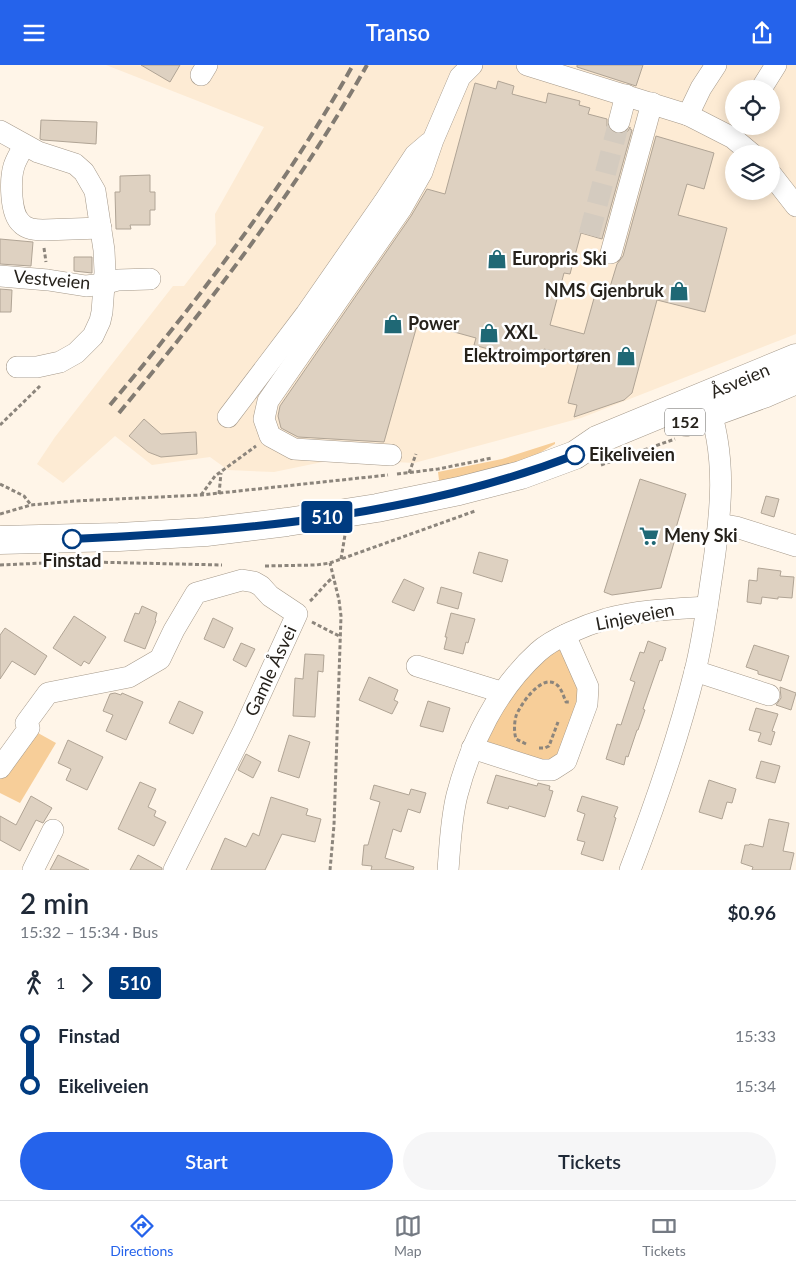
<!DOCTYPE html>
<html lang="en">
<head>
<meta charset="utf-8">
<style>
  :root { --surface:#fff; --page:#f6f6f7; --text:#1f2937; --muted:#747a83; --line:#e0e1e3; --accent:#2563eb }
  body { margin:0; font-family:Lato,sans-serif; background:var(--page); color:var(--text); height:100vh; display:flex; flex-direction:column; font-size:19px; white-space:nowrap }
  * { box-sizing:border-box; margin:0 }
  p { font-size:16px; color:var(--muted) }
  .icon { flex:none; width:28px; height:28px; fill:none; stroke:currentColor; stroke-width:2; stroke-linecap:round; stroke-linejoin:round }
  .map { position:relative; height:805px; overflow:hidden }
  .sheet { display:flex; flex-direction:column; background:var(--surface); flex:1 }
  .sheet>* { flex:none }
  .badge { padding:0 10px; border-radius:4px; font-size:18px; line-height:32px }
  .fabs { position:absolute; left:725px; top:15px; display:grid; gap:10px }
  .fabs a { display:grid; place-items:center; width:55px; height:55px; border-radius:50%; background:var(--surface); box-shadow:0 2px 12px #0003; font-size:25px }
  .map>.badge { position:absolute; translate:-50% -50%; box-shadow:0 0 0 2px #fff }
  .legs { display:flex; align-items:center; gap:8px; height:55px; padding:0 20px; font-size:16px }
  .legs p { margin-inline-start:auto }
  .head { display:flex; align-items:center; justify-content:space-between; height:85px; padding:0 20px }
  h1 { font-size:28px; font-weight:600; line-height:38px }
  .cta { display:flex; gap:10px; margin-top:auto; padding:10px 20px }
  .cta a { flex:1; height:58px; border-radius:30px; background:var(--accent); color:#fff; font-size:20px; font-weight:600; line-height:58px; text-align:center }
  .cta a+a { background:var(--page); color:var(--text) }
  ul { padding:0 20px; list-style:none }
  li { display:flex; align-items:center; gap:18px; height:50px; font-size:19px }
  li i { display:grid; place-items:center; width:8px; height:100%; margin:0 6px; background:currentColor }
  li i::after { content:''; width:12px; height:12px; margin:-6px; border:4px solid; border-radius:50%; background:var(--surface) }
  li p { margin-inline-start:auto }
  li:first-child i { background:linear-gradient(#0000 50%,currentColor 0) }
  li:last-child i { background:linear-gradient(currentColor 50%,#0000 0) }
  header { display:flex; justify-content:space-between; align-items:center; height:65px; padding:0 20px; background:var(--accent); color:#fff; font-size:22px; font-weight:600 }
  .tabs { display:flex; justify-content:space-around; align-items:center; height:70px; border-top:1px solid var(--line); background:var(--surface); font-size:14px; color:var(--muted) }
  .tabs a { display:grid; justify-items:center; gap:2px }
  .tabs .selected { color:var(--accent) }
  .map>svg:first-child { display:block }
  .built { fill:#fdebd4; fill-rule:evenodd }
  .green { fill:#f7ce99 }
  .building { fill:#ded1c1; stroke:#b0a495 }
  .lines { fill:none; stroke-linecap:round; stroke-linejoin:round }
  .minor-tunnel { stroke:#d4cbbf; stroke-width:21; stroke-dasharray:21 11; stroke-linecap:butt }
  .minor-casing { stroke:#a5998a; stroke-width:22 }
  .major-casing { stroke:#a5998a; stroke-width:29 }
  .path { stroke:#8c857c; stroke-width:3; stroke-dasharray:4 2.5; stroke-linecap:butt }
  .minor { stroke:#fff; stroke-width:21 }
  .major { stroke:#fff; stroke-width:28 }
  .rail { stroke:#827b72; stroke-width:4; stroke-dasharray:10 5; stroke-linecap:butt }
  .line-1-casing { stroke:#fff; stroke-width:11 }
  .line-1 { stroke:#003b80; stroke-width:8 }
  .stop-1-dot { fill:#fff; stroke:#003b80; stroke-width:2.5 }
  .labels { text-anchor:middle; stroke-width:5; stroke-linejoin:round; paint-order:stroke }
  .shield { fill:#fff; stroke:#676460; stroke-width:1 }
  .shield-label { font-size:16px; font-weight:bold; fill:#26221c }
  .poi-label { font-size:18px; font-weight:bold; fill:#26221c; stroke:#fff; text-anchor:start }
  .street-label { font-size:18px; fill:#26221c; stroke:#fff }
  .stop-label { font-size:18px; font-weight:bold; fill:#26221c; stroke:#fff; text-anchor:start }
</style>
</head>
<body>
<header><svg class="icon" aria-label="menu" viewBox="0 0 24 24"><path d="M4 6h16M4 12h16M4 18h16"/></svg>Transo<svg class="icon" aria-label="share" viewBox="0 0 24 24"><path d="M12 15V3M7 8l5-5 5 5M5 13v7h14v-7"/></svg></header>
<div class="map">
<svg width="796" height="805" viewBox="0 0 796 805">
  <rect width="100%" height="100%" fill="#fff5e8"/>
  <path class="built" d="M106 0H796V269L581 353 414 398 337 394 274 407 228 405 210 392 152 400 115 371 63 418 37 399 55 372 173 221H184L216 179 215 149 264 62ZM734 24H771V61H734ZM734 89H771V126H734Z"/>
  <g class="green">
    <polygon points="555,377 555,379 519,400 434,420 439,415 438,407 502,394"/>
    <polygon points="555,584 562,585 584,626 563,691 549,701 486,676 515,620"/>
    <polygon points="29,663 56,678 20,738 0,728 0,711"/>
  </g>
  <g class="building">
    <polygon points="141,0 180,0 170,17"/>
    <polygon points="577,0 643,0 636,21 577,2"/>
    <polygon points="498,16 514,21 512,29 546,38 548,28 580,36 579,40 590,43 588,49 607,54 607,61 610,66 615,69 623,69 628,66 630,62 630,64 632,65 602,174 581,168 570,209 564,208 550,260 584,269 598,219 610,222 617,199 623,191 656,71 714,88 704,124 687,119 678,150 727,163 705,247 657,235 632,328 624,335 574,352 577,340 568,338 580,293 544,284 542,291 526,286 524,294 474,280 476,273 418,257 384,377 298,372 281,363 278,351 280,341 411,151 427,124 445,129 475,18 496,24"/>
    <polygon points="41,55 97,57 96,79 43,75 40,74"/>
    <polygon points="150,110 150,127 155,127 155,145 150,145 150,160 130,160 131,164 116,164 115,127 120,127 120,111"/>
    <polygon points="0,174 33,177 31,201 0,199"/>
    <polygon points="74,192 92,192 92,208 74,206"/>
    <polygon points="0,224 12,225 11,247 0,247"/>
    <polygon points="144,354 161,369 196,367 197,389 161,392 148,387 129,371"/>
    <polygon points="640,414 686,429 673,473 675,474 661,523 612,530 604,527"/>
    <polygon points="766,431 779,434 774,452 761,448"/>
    <polygon points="479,487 508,495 502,517 473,508"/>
    <polygon points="758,503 781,506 780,511 794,512 792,533 778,532 778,534 762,532 761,539 747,537 749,515 757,516"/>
    <polygon points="404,514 424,523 414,546 392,537"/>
    <polygon points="441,522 462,528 458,544 437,538"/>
    <polygon points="142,541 157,548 155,555 156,556 145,584 124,576 135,548 139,549"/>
    <polygon points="451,548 475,554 468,578 466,577 463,589 444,584 447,572 445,572"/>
    <polygon points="74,551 106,572 89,599 84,596 81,601 53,583"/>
    <polygon points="213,553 233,563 224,583 204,574"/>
    <polygon points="5,563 47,591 35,610 12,596 0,614 0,570"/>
    <polygon points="648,576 666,583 662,596 660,595 643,644 645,645 638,665 637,665 628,692 626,691 624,700 606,694 617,659 621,660 635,617 630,615 640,587 644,588"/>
    <polygon points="241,578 255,584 246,602 233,595"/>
    <polygon points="754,580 789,591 781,616 758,609 758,606 746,602"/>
    <polygon points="305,589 324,590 323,607 318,606 315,652 293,651 295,613 303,614"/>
    <polygon points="369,612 398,625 394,635 398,637 392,649 359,635"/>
    <polygon points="780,622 796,628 791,645 776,640 781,633"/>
    <polygon points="115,628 121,630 122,628 143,637 126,675 106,666 113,650 103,646 110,629"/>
    <polygon points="179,636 203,647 193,669 169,658"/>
    <polygon points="428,636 450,643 443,667 420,661"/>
    <polygon points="756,643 778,649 772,666 775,667 771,680 758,676 761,668 749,665"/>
    <polygon points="289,670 310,677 299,713 278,706"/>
    <polygon points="68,675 103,692 87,725 66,715 71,704 58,698"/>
    <polygon points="246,689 261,697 253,713 238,705"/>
    <polygon points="761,696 780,701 775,718 756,713"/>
    <polygon points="496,710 537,721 538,718 550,721 549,725 553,726 545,752 509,741 508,744 487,738"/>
    <polygon points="709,715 736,724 732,738 727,737 722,754 699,747"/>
    <polygon points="140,717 156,724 148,742 156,746 154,751 166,757 154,781 118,764"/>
    <polygon points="374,720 409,730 411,724 426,728 420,748 408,744 401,767 393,764 385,793 414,802 413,805 371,805 372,801 362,800 364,780 368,780 380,737 370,734"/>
    <polygon points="31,731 52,743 43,758 36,755 20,786 0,775 0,751 16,760"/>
    <polygon points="582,731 618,742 614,752 616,753 603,796 581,789 585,777 577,775 585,749 577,746"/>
    <polygon points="271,732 308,744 306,750 321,754 315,777 282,769 265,805 211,805 225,773 246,782 253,768 259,771"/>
    <polygon points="769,754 789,758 783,786 794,788 790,805 752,805 753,802 741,798 745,780 749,780 750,779 763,782"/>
    <polygon points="58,790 89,805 50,805"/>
    <polygon points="138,790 162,803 162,805 130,805"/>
  </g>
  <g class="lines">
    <polyline class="minor-tunnel" points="589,170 619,57"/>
    <defs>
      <g id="minor">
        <polyline points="527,0 688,50 733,73 752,89"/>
        <polyline points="201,10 207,0"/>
        <polyline points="761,24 776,0"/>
        <polyline points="688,50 701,23 716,0"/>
        <polyline points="619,57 626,30"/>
        <polyline points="0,66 38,87 75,99 84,107 95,126 104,185 105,207 102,247 100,256 93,271 76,288 60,297 37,302 17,302"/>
        <path d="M24 80C21 87 16 94 14 101 10 114 10 149 21 158 26 164 35 165 43 165L101 163"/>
        <polyline points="771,109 796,141"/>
        <polyline points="611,188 652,38"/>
        <polyline points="0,211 48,215 86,221 104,219 118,215 150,214"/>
        <polyline points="228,352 306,249 384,137 415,90 429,78"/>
        <polyline points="391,390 294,384 270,371 264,354 268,336 401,144 422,107 433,75 460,12 472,0"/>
        <polyline points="719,459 736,462 796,481"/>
        <polyline points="417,601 501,627"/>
        <polyline points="695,606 769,630"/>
        <polyline points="472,683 541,705 552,705 566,696 587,639 588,622 565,570"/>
        <polyline points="0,703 29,663 26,658 48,628 129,612 160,594 174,565 196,528 242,515 254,517 261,521 270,531 297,549 243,667 174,805"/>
        <polyline points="33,805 53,765"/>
        <path d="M448 805C450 780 451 754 457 730 471 677 497 624 538 587 553 573 586 560 606 554 639 545 673 544 707 542"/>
        <path d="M630 805C655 740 678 674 695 606 703 575 707 542 712 509 721 449 728 391 706 333"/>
      </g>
      <g id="major">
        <polyline points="686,357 766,328 796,315"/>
        <polyline points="0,475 119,472 206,467 287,457 377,443 459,426 521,410 575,390 597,375 796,293"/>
      </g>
    </defs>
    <use href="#minor" class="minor-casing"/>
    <use href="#major" class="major-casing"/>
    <g class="path">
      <polyline points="44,183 46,197"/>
      <polyline points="0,360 40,321"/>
      <polyline points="601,400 675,374"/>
      <polyline points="409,408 416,389"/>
      <polyline points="397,409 438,404 492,393"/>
      <polyline points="0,419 24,431 31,440"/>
      <polyline points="219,429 221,408"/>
      <polyline points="201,430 215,411 256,381"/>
      <polyline points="0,449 31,440 75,436 201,430 388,410"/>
      <polyline points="341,494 345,470"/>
      <polyline points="91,497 222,500"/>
      <polyline points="0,500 44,498"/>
      <polyline points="265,501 316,500 330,498 475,446"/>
      <path d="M310 536C318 529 326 517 334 512"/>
      <polyline points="312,557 341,572"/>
      <path d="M526 679 516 674C514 667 514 659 516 651 520 640 540 611 554 618 561 621 563 630 566 637H569"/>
      <polyline points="539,683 545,683 549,681 558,657"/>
      <polyline points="330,805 334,760 341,551 339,535 330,498"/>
    </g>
    <use href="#minor" class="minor"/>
    <use href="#major" class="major"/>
    <g class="rail">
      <path d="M110 340C200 233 285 122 353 0"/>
      <path d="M119 348C210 238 297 125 367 0"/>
    </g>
  </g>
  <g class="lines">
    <defs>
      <path id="line-1" d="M72 474C239 467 417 451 575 390"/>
    </defs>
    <use href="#line-1" class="line-1-casing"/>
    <use href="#line-1" class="line-1"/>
  </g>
  <defs>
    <symbol id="shop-bare" viewBox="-9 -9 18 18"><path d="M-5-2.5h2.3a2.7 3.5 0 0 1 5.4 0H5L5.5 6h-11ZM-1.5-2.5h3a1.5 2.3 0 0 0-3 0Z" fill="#1f6875" stroke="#fff" stroke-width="2.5" paint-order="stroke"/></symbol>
    <symbol id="supermarket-bare" viewBox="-9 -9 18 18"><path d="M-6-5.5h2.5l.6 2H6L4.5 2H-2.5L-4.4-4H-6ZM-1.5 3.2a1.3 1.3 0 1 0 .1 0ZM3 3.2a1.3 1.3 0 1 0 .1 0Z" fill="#1f6875" stroke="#fff" stroke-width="2.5" paint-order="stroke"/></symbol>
  </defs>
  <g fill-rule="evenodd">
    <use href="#shop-bare" x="483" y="180" width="28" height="28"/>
    <use href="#shop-bare" x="665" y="212" width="28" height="28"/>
    <use href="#shop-bare" x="379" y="245" width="28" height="28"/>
    <use href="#shop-bare" x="475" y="254" width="28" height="28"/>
    <use href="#shop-bare" x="612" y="277" width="28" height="28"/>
    <use href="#supermarket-bare" x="635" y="457" width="28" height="28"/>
  </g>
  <g class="stop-1-dot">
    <circle cx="575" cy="390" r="9"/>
    <circle cx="72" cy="474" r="9"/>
  </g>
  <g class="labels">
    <rect class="shield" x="665" y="343.5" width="40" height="27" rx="4"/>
    <g class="shield-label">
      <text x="685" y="363">152</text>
    </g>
    <g class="poi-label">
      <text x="512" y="200">Europris Ski</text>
      <text x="664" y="232" text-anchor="end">NMS Gjenbruk</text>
      <text x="408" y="265">Power</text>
      <text x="504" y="274">XXL</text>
      <text x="611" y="297" text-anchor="end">Elektroimportøren</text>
      <text x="664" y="477">Meny Ski</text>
    </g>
    <g class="street-label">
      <text transform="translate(52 215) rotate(5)" y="6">Vestveien</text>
      <text transform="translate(740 316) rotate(-23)" y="6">Åsveien</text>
      <text transform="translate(635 552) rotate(-11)" y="6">Linjeveien</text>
      <text transform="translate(271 606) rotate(-65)" y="6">Gamle Åsvei</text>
    </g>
    <g class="stop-label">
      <text x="589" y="396">Eikeliveien</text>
      <text x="72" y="502" text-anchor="middle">Finstad</text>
    </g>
  </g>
</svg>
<div class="fabs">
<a><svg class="icon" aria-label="locate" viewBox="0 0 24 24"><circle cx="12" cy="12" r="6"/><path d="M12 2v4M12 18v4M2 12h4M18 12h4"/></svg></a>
<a><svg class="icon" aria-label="layers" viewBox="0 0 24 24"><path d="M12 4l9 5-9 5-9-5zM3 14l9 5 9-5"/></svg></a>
</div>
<b class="badge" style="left:327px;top:452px;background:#003b80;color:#fff">510</b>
</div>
<section class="sheet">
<div class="head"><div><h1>2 min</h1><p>15:32 – 15:34 · Bus</p></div><b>$0.96</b></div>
<div class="legs"><svg class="icon" aria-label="walk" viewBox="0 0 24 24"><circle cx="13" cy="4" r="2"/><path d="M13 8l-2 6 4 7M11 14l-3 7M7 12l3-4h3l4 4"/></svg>1<svg class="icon" aria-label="forward" viewBox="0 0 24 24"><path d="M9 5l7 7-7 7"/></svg><b class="badge" style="background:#003b80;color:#fff">510</b></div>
<ul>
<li><i style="color:#003b80"></i><b>Finstad</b><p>15:33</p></li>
<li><i style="color:#003b80"></i><b>Eikeliveien</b><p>15:34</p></li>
</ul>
<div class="cta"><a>Start</a><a>Tickets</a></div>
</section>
<nav class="tabs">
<a class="selected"><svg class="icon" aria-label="directions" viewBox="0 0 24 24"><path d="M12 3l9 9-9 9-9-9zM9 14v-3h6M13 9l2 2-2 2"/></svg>Directions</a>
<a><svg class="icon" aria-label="map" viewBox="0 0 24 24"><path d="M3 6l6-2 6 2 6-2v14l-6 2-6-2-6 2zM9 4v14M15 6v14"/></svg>Map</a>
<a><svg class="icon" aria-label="tickets" viewBox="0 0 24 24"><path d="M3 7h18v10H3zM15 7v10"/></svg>Tickets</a>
</nav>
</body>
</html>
